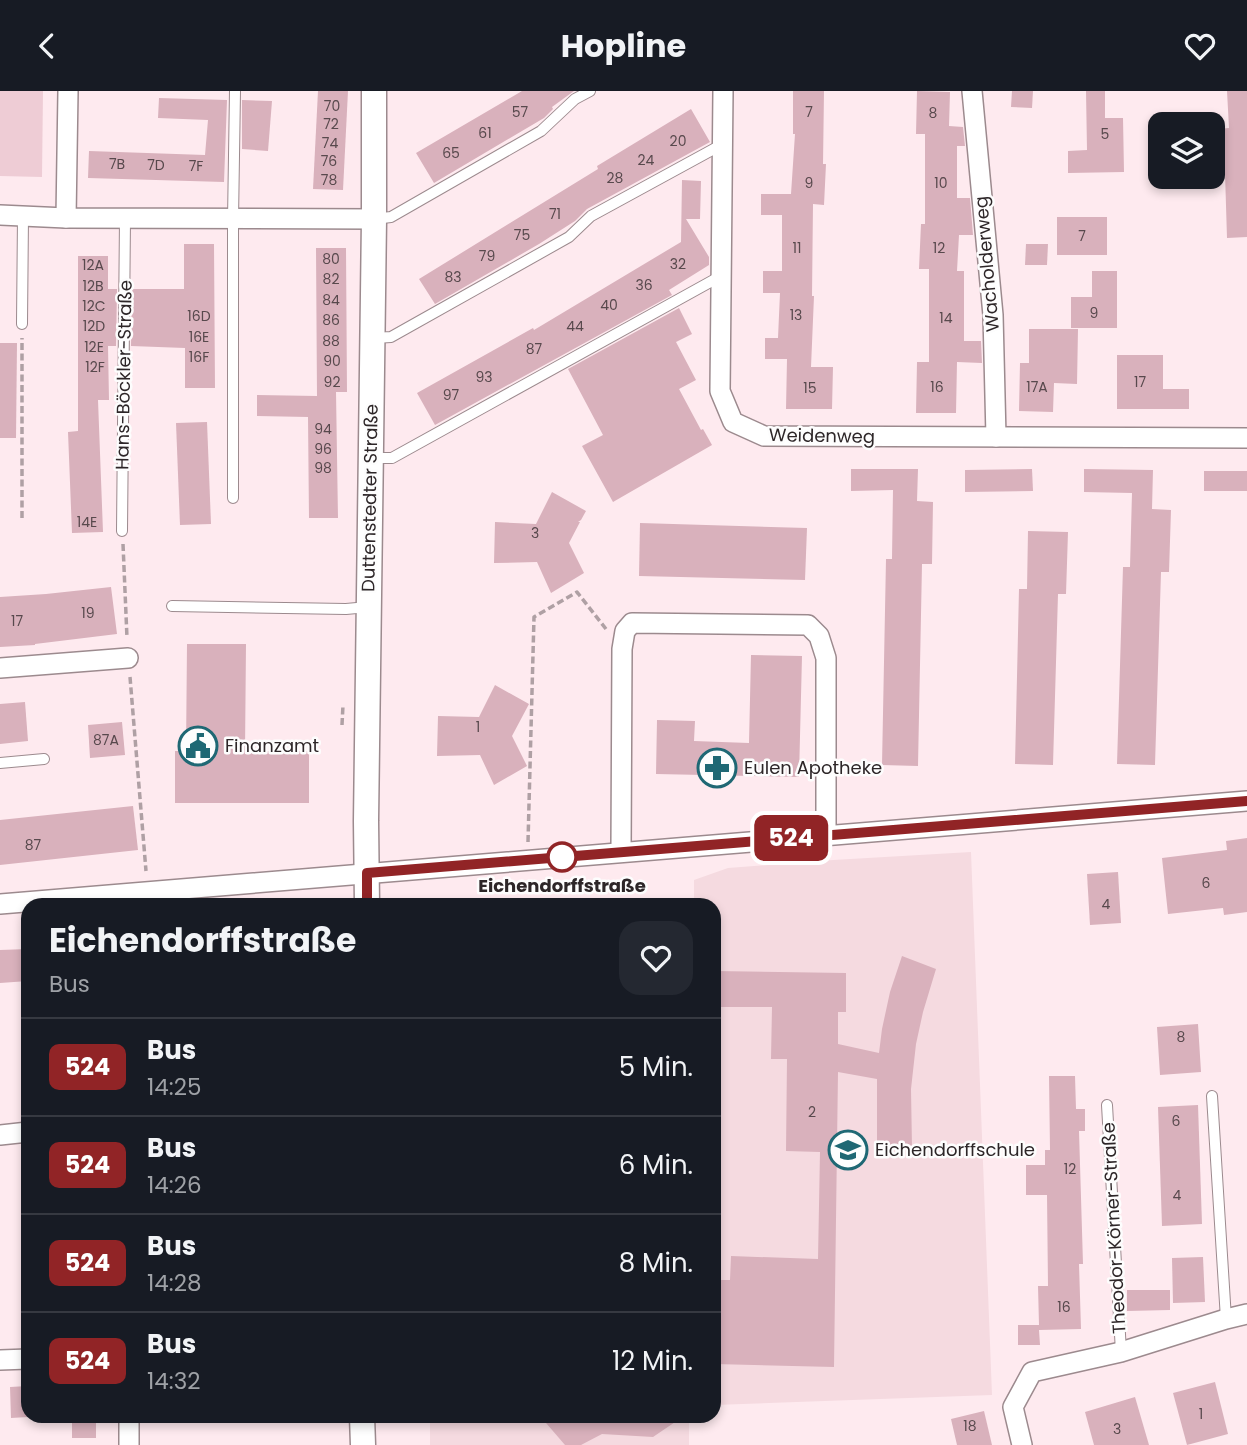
<!DOCTYPE html>
<html lang="de">
<head>
<meta charset="utf-8">
<style>
  :root { --surface:#171b24; --page:#242831; --text:#f1f3f6; --muted:#9ea1a6; --line:#363941 }
  body { margin:0; font-family:Poppins,sans-serif; background:var(--page); color:var(--text); height:100vh; display:flex; flex-direction:column; font-size:26px; white-space:nowrap }
  * { box-sizing:border-box; margin:0 }
  p { font-size:23px; color:var(--muted) }
  .icon { flex:none; width:38px; height:38px; fill:none; stroke:currentColor; stroke-width:2; stroke-linecap:round; stroke-linejoin:round }
  .map { position:relative; flex:1; overflow:hidden }
  .panel { position:absolute; left:21px; top:807px; width:700px; height:525px; display:flex; flex-direction:column; background:var(--surface); border-radius:21px; box-shadow:0 4px 10px #0003 }
  .panel>* { flex:none }
  .badge { padding:0 14px; border-radius:10px; font-size:24px; line-height:46px }
  .fabs { position:absolute; left:1148px; top:21px; display:grid; gap:14px }
  .fabs a { display:grid; place-items:center; width:77px; height:77px; border-radius:14px; background:var(--surface); box-shadow:0 4px 10px #0003; font-size:35px }
  .map>.badge { position:absolute; translate:-50% -50%; box-shadow:0 0 0 4px #fff }
  .round { display:grid; place-items:center; flex:none; width:74px; height:74px; border-radius:21px; background:var(--page) }
  .summary { display:flex; align-items:center; justify-content:space-between; height:119px; padding:0 28px }
  h1 { font-size:33px; font-weight:700; line-height:52px }
  ul { padding:0; list-style:none }
  li { display:flex; align-items:center; gap:21px; height:98px; padding:0 28px; border-top:2px solid var(--line) }
  li div { flex:1 }
  li b { display:block; font-size:26px }
  li em { font-style:normal }
  li .badge { min-width:77px; font-weight:700; text-align:center }
  header { display:flex; justify-content:space-between; align-items:center; height:91px; padding:0 28px; background:var(--surface); font-size:32px; font-weight:700 }
  .map>svg:first-child { display:block }
  .built { fill:#f5dae0 }
  .green { fill:#eeccd5 }
  .building { fill:#d9b1bc }
  .lines { fill:none; stroke-linecap:round; stroke-linejoin:round }
  .service-casing { stroke:#9c8a8e; stroke-width:12 }
  .minor-casing { stroke:#9c8a8e; stroke-width:22 }
  .tertiary-casing { stroke:#9c8a8e; stroke-width:27 }
  .path { stroke:#afa0a4; stroke-width:3.5; stroke-dasharray:7 3.5; stroke-linecap:butt }
  .service { stroke:#fff; stroke-width:10 }
  .minor { stroke:#fff; stroke-width:19 }
  .tertiary { stroke:#fff; stroke-width:24 }
  .line-casing { stroke:#fff; stroke-width:16 }
  .line { stroke:#912426; stroke-width:10 }
  .stop-dot { fill:#fff; stroke:#912426; stroke-width:3.5 }
  .labels { text-anchor:middle; stroke-width:5; stroke-linejoin:round; paint-order:stroke }
  .number-label { font-size:14px; fill:#58494d }
  .street-label { font-size:18px; fill:#2d2628; stroke:#fdfdfd }
  .poi-label { font-size:18px; fill:#2d2628; stroke:#fdfdfd; text-anchor:start }
  .stop-label { font-size:18px; font-weight:bold; fill:#2d2628; stroke:#fdfdfd }
</style>
</head>
<body>
<header><svg class="icon" aria-label="back" viewBox="0 0 24 24"><path d="M15 5l-7 7 7 7"/></svg>Hopline<svg class="icon" aria-label="heart" viewBox="0 0 24 24"><path d="M12 20l-8-8c-3-5 5-10 8-4 3-6 11-1 8 4z"/></svg></header>
<div class="map">
<svg width="1247" height="1354" viewBox="0 0 1247 1354">
  <rect width="100%" height="100%" fill="#feeaef"/>
  <g class="built">
    <polygon points="971,761 992,1304 714,1314 714,814 694,814 694,789 728,777 833,769"/>
    <rect x="430" y="1325" width="259" height="29"/>
  </g>
  <polygon class="green" points="0,0 43,0 42,86 0,85"/>
  <g class="building">
    <polygon points="318,0 348,0 343,99 313,98"/>
    <polygon points="522,0 574,0 552,16 553,18 544,27 434,92 416,62"/>
    <polygon points="793,0 824,0 823,73 826,73 824,114 813,113 812,205 814,205 811,276 833,276 832,318 786,318 787,268 765,268 765,247 778,247 780,202 763,202 763,180 782,180 782,124 761,124 761,103 791,103 795,43 793,43"/>
    <polygon points="917,0 950,1 949,35 963,36 965,55 957,55 957,107 970,107 973,144 959,144 957,180 964,180 964,250 981,250 982,272 957,271 956,322 916,322 917,271 929,271 929,178 919,178 921,133 925,133 925,43 916,43"/>
    <polygon points="1012,0 1033,0 1032,17 1011,16"/>
    <polygon points="1086,0 1105,0 1105,27 1123,27 1124,81 1068,82 1068,60 1087,59"/>
    <polygon points="1227,0 1247,0 1247,146 1227,147 1225,82 1220,82 1217,38 1229,37"/>
    <polygon points="159,7 227,9 224,91 88,87 89,60 205,64 208,29 158,27"/>
    <polygon points="242,9 272,10 268,60 242,58"/>
    <polygon points="691,18 710,51 587,118 575,130 539,153 435,213 419,188 598,78 597,75"/>
    <polygon points="682,89 701,90 700,128 686,128 709,166 709,174 669,199 672,204 435,334 417,302 533,237 534,239 681,151"/>
    <rect x="1057" y="126" width="50" height="38"/>
    <polygon points="184,153 214,153 215,297 185,297 185,257 131,255 132,198 184,198"/>
    <polygon points="1026,153 1048,153 1047,174 1025,174"/>
    <polygon points="316,157 346,157 347,301 336,301 338,427 309,427 308,326 257,325 257,304 317,305"/>
    <polygon points="78,165 108,165 108,198 117,198 116,255 108,255 109,309 98,309 103,441 72,442 68,341 78,340"/>
    <polygon points="1092,180 1117,180 1117,237 1071,237 1071,206 1092,206"/>
    <polygon points="679,217 692,243 676,251 696,289 679,298 701,339 703,338 712,354 613,411 582,355 603,344 568,278"/>
    <polygon points="1029,238 1078,238 1077,293 1054,292 1053,321 1019,320 1020,272 1029,272"/>
    <polygon points="0,252 17,252 16,347 0,347"/>
    <polygon points="1117,264 1163,264 1163,298 1189,298 1189,318 1117,318"/>
    <polygon points="207,331 211,433 180,434 176,332"/>
    <polygon points="851,378 918,378 917,410 933,411 932,473 922,473 918,675 882,674 886,468 892,468 893,399 851,400"/>
    <polygon points="1032,378 1033,400 965,401 965,379"/>
    <polygon points="1084,378 1153,379 1152,418 1171,419 1169,481 1161,481 1155,674 1117,673 1123,476 1130,476 1132,402 1084,401"/>
    <rect x="1204" y="380" width="43" height="20"/>
    <polygon points="552,401 586,420 581,429 578,431 580,431 569,452 584,482 551,502 537,471 494,472 495,431 536,433"/>
    <polygon points="640,432 807,437 805,489 639,485"/>
    <polygon points="1028,440 1068,441 1066,503 1058,503 1053,674 1015,673 1019,498 1027,498"/>
    <polygon points="111,496 117,543 35,553 35,554 0,556 0,506 46,503"/>
    <polygon points="187,553 246,553 245,660 309,660 309,712 175,712 175,660 186,660"/>
    <polygon points="751,564 802,565 799,686 656,683 657,629 695,630 694,650 749,652"/>
    <polygon points="495,594 529,613 512,645 527,675 494,694 480,664 437,665 438,625 479,626"/>
    <polygon points="25,611 28,650 0,653 0,613"/>
    <polygon points="122,631 125,664 90,667 88,634"/>
    <polygon points="133,715 138,759 0,774 0,729"/>
    <polygon points="1247,747 1247,821 1224,824 1223,817 1168,823 1162,767 1227,759 1226,750"/>
    <polygon points="1118,781 1121,832 1090,834 1087,783"/>
    <polygon points="28,858 28,890 0,892 0,859"/>
    <polygon points="902,865 936,878 923,921 916,953 911,998 912,1057 877,1057 877,988 838,981 834,1276 714,1273 714,1189 730,1189 731,1165 818,1168 820,1061 786,1060 787,968 771,968 772,916 714,916 714,880 846,882 846,921 838,921 838,953 879,962 882,938 890,901"/>
    <polygon points="1198,933 1201,981 1160,984 1157,936"/>
    <polygon points="1049,985 1075,985 1076,1018 1085,1018 1085,1040 1079,1040 1083,1173 1079,1173 1081,1238 1039,1239 1040,1254 1018,1254 1018,1234 1039,1234 1038,1195 1048,1195 1047,1104 1026,1104 1026,1074 1045,1074 1045,1059 1050,1059"/>
    <polygon points="1198,1014 1202,1133 1162,1135 1158,1016"/>
    <polygon points="1203,1166 1205,1211 1173,1212 1172,1167"/>
    <polygon points="1127,1199 1170,1199 1170,1219 1127,1220"/>
    <polygon points="1215,1291 1228,1343 1187,1354 1173,1302"/>
    <polygon points="28,1295 28,1326 11,1327 10,1296"/>
    <polygon points="1135,1306 1149,1354 1094,1354 1085,1321"/>
    <polygon points="984,1320 992,1354 957,1354 951,1328"/>
    <rect x="72" y="1325" width="24" height="22"/>
    <polygon points="540,1325 684,1325 653,1346 602,1343 581,1354 565,1354"/>
  </g>
  <g class="lines">
    <defs>
      <g id="service">
        <polyline points="374,128 391,126 541,40 575,8 590,0"/>
        <polyline points="22,233 23,125"/>
        <polyline points="374,247 391,246 569,146 591,125 723,53"/>
        <polyline points="371,367 392,367 721,185"/>
        <polyline points="233,407 233,129 235,0"/>
        <polyline points="122,440 125,128"/>
        <polyline points="172,515 346,518 368,516"/>
        <polyline points="0,672 44,668"/>
        <polyline points="1212,1005 1226,1228"/>
        <polyline points="1107,1014 1121,1261"/>
      </g>
      <g id="minor">
        <polyline points="723,0 720,300 733,331 764,345 1247,347"/>
        <polyline points="972,0 993,224 996,346"/>
        <polyline points="0,124 66,127 374,128"/>
        <polyline points="66,127 68,0"/>
        <polyline points="0,577 128,567"/>
        <polyline points="621,761 622,558 625,540 632,532 808,534 819,545 826,567 826,744"/>
        <polyline points="0,813 1247,710"/>
        <polyline points="0,1044 28,1041"/>
        <polyline points="0,1269 28,1268"/>
        <polyline points="129,1354 129,1325"/>
        <polyline points="1022,1354 1013,1316 1032,1281 1121,1261 1226,1228 1247,1223"/>
      </g>
      <g id="tertiary">
        <polyline points="367,814 366,730 374,128 374,0"/>
        <polyline points="362,1325 363,1354"/>
      </g>
    </defs>
    <use href="#service" class="service-casing"/>
    <use href="#minor" class="minor-casing"/>
    <use href="#tertiary" class="tertiary-casing"/>
    <g class="path">
      <polyline points="22,427 22,247"/>
      <polyline points="123,453 127,547"/>
      <polyline points="130,586 146,780"/>
      <polyline points="342,634 343,614"/>
      <polyline points="528,751 534,526 577,501 606,538"/>
    </g>
    <use href="#service" class="service"/>
    <use href="#minor" class="minor"/>
    <use href="#tertiary" class="tertiary"/>
  </g>
  <g class="lines">
    <defs>
      <polyline id="line" points="367,814 367,782 1247,710"/>
    </defs>
    <use href="#line" class="line-casing"/>
    <use href="#line" class="line"/>
  </g>
  <defs>
    <symbol id="civic-ring" viewBox="-11 -11 22 22"><circle r="9.5" fill="#fdfdfd" stroke="#1f6874" stroke-width="1.5"/><path d="M-.6-6.5H3V-4.5H.6V-3L4-1V1h2V6H-6V1h2V-1L-.6-3ZM-1.2 2.5V6h2.4V2.5Z" fill="#1f6874"/></symbol>
    <symbol id="pharmacy-ring" viewBox="-11 -11 22 22"><circle r="9.5" fill="#fdfdfd" stroke="#1f6874" stroke-width="1.5"/><path d="M-2-6h4v4h4v4h-4v4h-4v-4h-4v-4h4Z" fill="#1f6874"/></symbol>
    <symbol id="school-ring" viewBox="-11 -11 22 22"><circle r="9.5" fill="#fdfdfd" stroke="#1f6874" stroke-width="1.5"/><path d="M0-5L7-2L0 1L-7-2ZM-4 1L0 2.5L4 1V4Q0 6-4 4Z" fill="#1f6874"/></symbol>
  </defs>
  <g fill-rule="evenodd">
    <use href="#civic-ring" x="176" y="633" width="44" height="44"/>
    <use href="#pharmacy-ring" x="695" y="655" width="44" height="44"/>
    <use href="#school-ring" x="826" y="1037" width="44" height="44"/>
  </g>
  <circle class="stop-dot" cx="562" cy="766" r="14"/>
  <g class="labels">
    <g class="number-label">
      <text x="332" y="20">70</text>
      <text x="520" y="26">57</text>
      <text x="809" y="26">7</text>
      <text x="933" y="27">8</text>
      <text x="331" y="38">72</text>
      <text x="485" y="47">61</text>
      <text x="1105" y="48">5</text>
      <text x="678" y="55">20</text>
      <text x="330" y="57">74</text>
      <text x="451" y="67">65</text>
      <text x="646" y="74">24</text>
      <text x="329" y="75">76</text>
      <text x="117" y="78">7B</text>
      <text x="156" y="79">7D</text>
      <text x="196" y="80">7F</text>
      <text x="615" y="92">28</text>
      <text x="329" y="94">78</text>
      <text x="809" y="97">9</text>
      <text x="941" y="97">10</text>
      <text x="555" y="128">71</text>
      <text x="522" y="149">75</text>
      <text x="1082" y="150">7</text>
      <text x="797" y="162">11</text>
      <text x="939" y="162">12</text>
      <text x="487" y="170">79</text>
      <text x="331" y="173">80</text>
      <text x="678" y="178">32</text>
      <text x="93" y="179">12A</text>
      <text x="453" y="191">83</text>
      <text x="331" y="193">82</text>
      <text x="644" y="199">36</text>
      <text x="93" y="200">12B</text>
      <text x="331" y="214">84</text>
      <text x="609" y="219">40</text>
      <text x="94" y="220">12C</text>
      <text x="1094" y="227">9</text>
      <text x="796" y="229">13</text>
      <text x="199" y="230">16D</text>
      <text x="946" y="232">14</text>
      <text x="331" y="234">86</text>
      <text x="94" y="240">12D</text>
      <text x="575" y="240">44</text>
      <text x="199" y="251">16E</text>
      <text x="331" y="255">88</text>
      <text x="94" y="261">12E</text>
      <text x="534" y="263">87</text>
      <text x="199" y="271">16F</text>
      <text x="332" y="275">90</text>
      <text x="95" y="281">12F</text>
      <text x="484" y="291">93</text>
      <text x="332" y="296">92</text>
      <text x="1140" y="296">17</text>
      <text x="937" y="301">16</text>
      <text x="1037" y="301">17A</text>
      <text x="810" y="302">15</text>
      <text x="451" y="309">97</text>
      <text x="323" y="343">94</text>
      <text x="323" y="363">96</text>
      <text x="323" y="382">98</text>
      <text x="87" y="436">14E</text>
      <text x="535" y="447">3</text>
      <text x="88" y="527">19</text>
      <text x="17" y="535">17</text>
      <text x="478" y="641">1</text>
      <text x="106" y="654">87A</text>
      <text x="33" y="759">87</text>
      <text x="1206" y="797">6</text>
      <text x="1106" y="818">4</text>
      <text x="1181" y="951">8</text>
      <text x="812" y="1026">2</text>
      <text x="1176" y="1035">6</text>
      <text x="1070" y="1083">12</text>
      <text x="1177" y="1109">4</text>
      <text x="1064" y="1221">16</text>
      <text x="1201" y="1328">1</text>
      <text x="970" y="1340">18</text>
      <text x="1117" y="1343">3</text>
    </g>
    <g class="street-label">
      <text transform="translate(987 173) rotate(-95)" y="6">Wacholderweg</text>
      <text transform="translate(124 284) rotate(-89)" y="6">Hans-Böckler-Straße</text>
      <text transform="translate(822 345) rotate(1)" y="6">Weidenweg</text>
      <text transform="translate(370 407) rotate(-89)" y="6">Duttenstedter Straße</text>
      <text transform="translate(1114 1137) rotate(-93)" y="6">Theodor-Körner-Straße</text>
    </g>
    <g class="poi-label">
      <text x="225" y="661">Finanzamt</text>
      <text x="744" y="683">Eulen Apotheke</text>
      <text x="875" y="1065">Eichendorffschule</text>
    </g>
    <g class="stop-label">
      <text x="562" y="801">Eichendorffstraße</text>
    </g>
  </g>
</svg>
<div class="fabs">
<a><svg class="icon" aria-label="layers" viewBox="0 0 24 24"><path d="M12 4l9 5-9 5-9-5zM3 14l9 5 9-5"/></svg></a>
</div>
<b class="badge" style="left:791px;top:747px;background:#912426;color:#fff">524</b>
<section class="panel">
<div class="summary"><div><h1>Eichendorffstraße</h1><p>Bus</p></div><a class="round"><svg class="icon" aria-label="heart" viewBox="0 0 24 24"><path d="M12 20l-8-8c-3-5 5-10 8-4 3-6 11-1 8 4z"/></svg></a></div>
<ul>
<li><span class="badge" style="background:#912426;color:#fff">524</span><div><b>Bus</b><p>14:25</p></div><em>5 Min.</em></li>
<li><span class="badge" style="background:#912426;color:#fff">524</span><div><b>Bus</b><p>14:26</p></div><em>6 Min.</em></li>
<li><span class="badge" style="background:#912426;color:#fff">524</span><div><b>Bus</b><p>14:28</p></div><em>8 Min.</em></li>
<li><span class="badge" style="background:#912426;color:#fff">524</span><div><b>Bus</b><p>14:32</p></div><em>12 Min.</em></li>
</ul>
</section>
</div>
</body>
</html>
